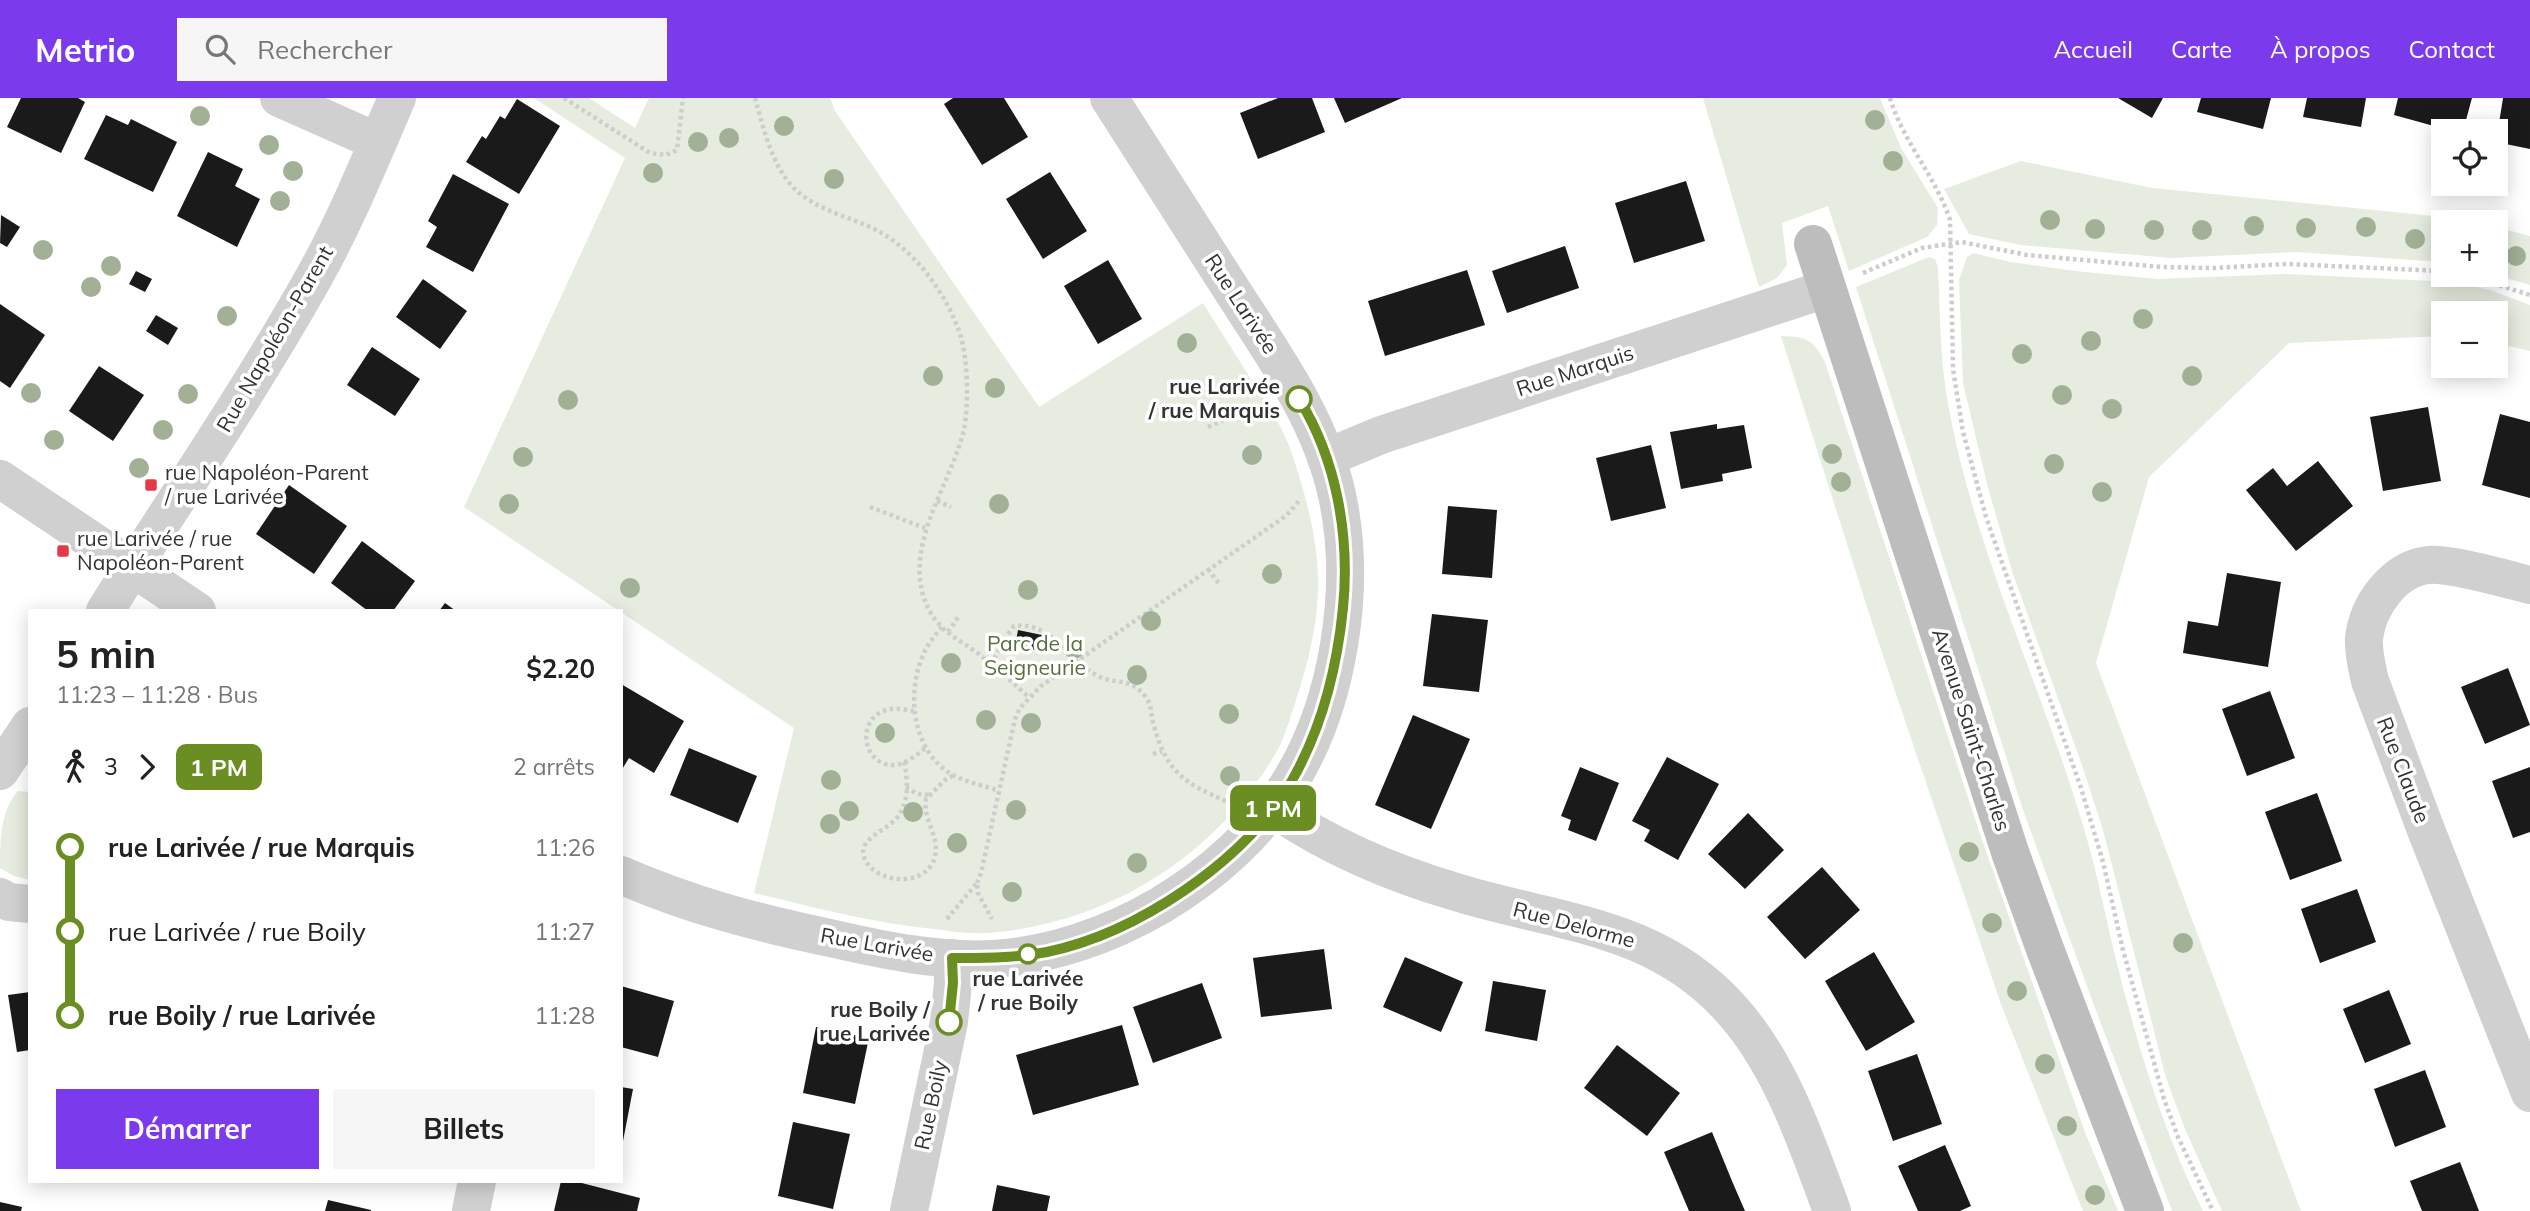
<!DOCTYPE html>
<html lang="fr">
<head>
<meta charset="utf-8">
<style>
  :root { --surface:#fff; --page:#f6f6f6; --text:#222; --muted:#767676; --accent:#7c3aed }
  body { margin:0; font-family:Mulish,sans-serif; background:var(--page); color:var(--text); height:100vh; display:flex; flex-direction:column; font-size:26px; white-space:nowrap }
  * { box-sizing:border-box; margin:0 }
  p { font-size:23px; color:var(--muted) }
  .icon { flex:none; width:38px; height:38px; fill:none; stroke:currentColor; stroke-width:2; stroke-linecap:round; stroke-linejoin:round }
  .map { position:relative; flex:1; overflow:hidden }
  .side { position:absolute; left:28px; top:511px; width:595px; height:574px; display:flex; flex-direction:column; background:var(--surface); border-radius:0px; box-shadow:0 4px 18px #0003 }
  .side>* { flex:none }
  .badge { padding:0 14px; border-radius:10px; font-size:24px; line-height:46px }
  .tools { position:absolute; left:2431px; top:21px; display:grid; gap:14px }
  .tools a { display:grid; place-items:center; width:77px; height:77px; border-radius:0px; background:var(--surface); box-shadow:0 4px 18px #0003; font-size:35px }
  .map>.badge { position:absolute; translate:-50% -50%; box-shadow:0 0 0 4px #fff }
  .legs { display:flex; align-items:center; gap:10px; height:77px; padding:0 28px; font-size:23px }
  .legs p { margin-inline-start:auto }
  .head { display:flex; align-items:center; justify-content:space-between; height:119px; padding:0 28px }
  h1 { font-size:38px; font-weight:700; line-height:52px }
  .cta { display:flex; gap:14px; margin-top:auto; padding:14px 28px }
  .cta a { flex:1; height:80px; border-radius:0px; background:var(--accent); color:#fff; font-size:28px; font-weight:700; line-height:80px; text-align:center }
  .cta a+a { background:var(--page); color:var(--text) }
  ul { padding:0 28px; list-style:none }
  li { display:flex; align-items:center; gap:24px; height:84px; font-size:26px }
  li i { display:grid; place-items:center; width:10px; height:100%; margin:0 9px; background:currentColor }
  li i::after { content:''; width:18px; height:18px; margin:-9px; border:5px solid; border-radius:50%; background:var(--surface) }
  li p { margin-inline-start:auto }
  li:first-child i { background:linear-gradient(#0000 50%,currentColor 0) }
  li:last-child i { background:linear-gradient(currentColor 50%,#0000 0) }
  header { display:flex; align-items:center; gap:42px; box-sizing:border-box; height:98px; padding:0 35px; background:var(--accent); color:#fff }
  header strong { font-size:33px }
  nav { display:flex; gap:38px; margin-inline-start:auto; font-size:24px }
  .search { width:490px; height:63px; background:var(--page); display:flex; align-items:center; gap:18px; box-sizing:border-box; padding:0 24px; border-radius:0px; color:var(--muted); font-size:26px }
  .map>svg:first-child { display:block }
  .green { fill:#e6ecdf }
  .building { fill:#1a1a1a }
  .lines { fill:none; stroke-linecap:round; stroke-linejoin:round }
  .path { stroke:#cdcdcd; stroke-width:4.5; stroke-dasharray:3.5 3.5; stroke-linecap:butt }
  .street { stroke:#d0d0d0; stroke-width:38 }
  .secondary { stroke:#bdbdbd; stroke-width:38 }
  .tree { fill:#a2b095 }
  .line-1-casing { stroke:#fff; stroke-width:16 }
  .line-1 { stroke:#6b8e23; stroke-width:10 }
  .stop-1-dot { fill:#fff; stroke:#6b8e23; stroke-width:3.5 }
  .poi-dot { fill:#e63946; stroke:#fff; stroke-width:2.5 }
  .labels { text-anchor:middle; stroke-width:7; stroke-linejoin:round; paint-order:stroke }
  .street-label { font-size:21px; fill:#333; stroke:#fff }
  .stop-label { font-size:21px; font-weight:bold; fill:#333; stroke:#fff; text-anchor:end }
  .poi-label { font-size:21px; fill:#333; stroke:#fff; text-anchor:start }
  .park-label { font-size:21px; fill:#56703f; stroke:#fff }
</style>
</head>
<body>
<header>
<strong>Metrio</strong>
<div class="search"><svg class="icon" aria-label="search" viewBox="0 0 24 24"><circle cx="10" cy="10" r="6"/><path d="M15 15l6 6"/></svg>Rechercher</div>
<nav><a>Accueil</a><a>Carte</a><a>À propos</a><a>Contact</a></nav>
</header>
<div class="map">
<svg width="2530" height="1113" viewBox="0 0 2530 1113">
  <rect width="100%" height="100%" fill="#fff"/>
  <g class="green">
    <path d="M534 0H589L635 30 649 0H830L835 13 1039 309 1203 205C1219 231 1236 257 1252 283 1268 307 1284 331 1293 359 1306 398 1318 443 1318 485 1318 520 1311 553 1301 586 1295 605 1289 625 1282 643 1273 662 1260 681 1247 697 1187 774 1096 824 998 834 977 837 955 834 934 831 873 825 813 809 754 795L794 630 464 409 625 60Z"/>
    <polygon points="1703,0 1880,0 1901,50 1938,110 1937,127 1927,139 1849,173 1828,108 1782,125 1787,167 1777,180 1759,189"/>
    <polygon points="2021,63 2152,90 2454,120 2474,124 2443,124 2443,164 2296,154 2171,160 2020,147 1969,136 1944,91"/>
    <polygon points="2496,129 2530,138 2530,187 2496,177"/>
    <polygon points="1973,155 2010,164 2075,173 2158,181 2284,176 2454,184 2490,192 2530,207 2530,253 2496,245 2496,215 2443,215 2443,238 2289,245 2149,379 2096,565 2301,1113 2222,1113 2185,1031 2166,980 2103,732 2082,667 2013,476 1988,390 1963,285 1959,182 1967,159"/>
    <path d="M1929 159 1935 161 1938 169C1940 214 1940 262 1948 306 1974 451 2040 584 2082 724 2099 779 2108 834 2123 889 2143 965 2167 1042 2203 1113H2172L2092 902 2023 712 1856 189Z"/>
    <path d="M1781 238C1807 239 1813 241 1825 264L1981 739 2086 1037 2118 1113H2083L2002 909 1873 528Z"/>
    <path d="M18 693 30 694V782L14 778 0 770C0 741 0 714 18 693Z"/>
  </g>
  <g class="building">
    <polygon points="21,0 78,0 85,4 61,55 7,29"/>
    <polygon points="953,0 1004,0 1028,39 982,67 944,6"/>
    <polygon points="1278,0 1312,0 1325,34 1258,61 1240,15"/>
    <polygon points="1334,0 1402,0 1345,25"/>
    <polygon points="2118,0 2163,0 2152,20"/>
    <polygon points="2201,0 2271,0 2263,31 2197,14"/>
    <polygon points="2307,0 2366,0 2361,29 2303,19"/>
    <polygon points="2398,0 2472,0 2463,33 2452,33 2394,17"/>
    <polygon points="2503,0 2530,0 2530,51 2496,44"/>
    <polygon points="517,1 560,28 519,96 466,64 482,38 486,41 500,18 505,21"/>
    <polygon points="106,17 128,27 131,21 177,44 153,94 84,61"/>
    <polygon points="208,54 243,71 235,88 260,101 237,149 177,118"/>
    <polygon points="1050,74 1087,133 1043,161 1006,101"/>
    <polygon points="453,76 509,106 473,174 426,149 437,129 428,123"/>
    <polygon points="1686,83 1705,143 1634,165 1615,105"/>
    <polygon points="1,117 20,129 7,149 0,145"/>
    <polygon points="1565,148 1579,190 1507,215 1492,173"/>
    <polygon points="1108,162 1142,221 1098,246 1064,188"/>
    <polygon points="1467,172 1485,227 1385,258 1368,203"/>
    <polygon points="136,173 152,181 145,194 129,186"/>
    <polygon points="423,181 467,213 440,251 396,219"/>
    <polygon points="0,206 45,237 10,290 0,283"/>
    <polygon points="156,217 178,230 168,247 146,233"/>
    <polygon points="372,249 420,281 395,318 347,287"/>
    <polygon points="99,268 144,297 113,343 69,313"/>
    <polygon points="2428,309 2441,383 2383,393 2370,319"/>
    <polygon points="2500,316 2530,324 2530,400 2482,387"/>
    <polygon points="1717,326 1717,331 1744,327 1752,370 1722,376 1723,383 1681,391 1670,334"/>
    <polygon points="1651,347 1666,410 1611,423 1596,360"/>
    <polygon points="2318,363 2353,408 2296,453 2246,392 2273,370 2287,388"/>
    <polygon points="289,387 347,428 314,476 256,436"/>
    <polygon points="1448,408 1497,412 1492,480 1442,476"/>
    <polygon points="362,443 415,483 393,513 368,513 331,485"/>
    <polygon points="2227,475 2281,484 2268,569 2183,555 2188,523 2218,528"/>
    <polygon points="445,505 456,513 439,513"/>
    <polygon points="1432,516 1488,522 1479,594 1423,588"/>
    <polygon points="1018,532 1042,537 1039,553 1015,548"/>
    <polygon points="2508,570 2530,627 2485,646 2461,589"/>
    <polygon points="621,586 684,623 654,675 629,660 621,673"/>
    <polygon points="2270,593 2295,660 2247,678 2222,611"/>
    <polygon points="1413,617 1470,641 1431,731 1375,707"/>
    <polygon points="689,650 757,678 738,725 670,697"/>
    <polygon points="1667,659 1719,686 1678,762 1644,743 1650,732 1632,723"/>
    <polygon points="1580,669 1619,685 1596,743 1568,732 1571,722 1561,718"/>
    <polygon points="2530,669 2530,734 2513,740 2492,683"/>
    <polygon points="2317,695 2342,763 2290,782 2265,714"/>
    <polygon points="1748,715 1784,752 1745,791 1708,756"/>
    <polygon points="1822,769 1860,812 1805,861 1767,819"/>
    <polygon points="2357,791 2376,844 2320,865 2301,811"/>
    <polygon points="1324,851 1332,911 1261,919 1253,860"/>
    <polygon points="1874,854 1915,924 1866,953 1825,883"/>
    <polygon points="1405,859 1463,884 1441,934 1383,909"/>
    <polygon points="1493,883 1546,892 1537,943 1485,933"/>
    <polygon points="1202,885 1222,940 1153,965 1133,909"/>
    <polygon points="621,888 674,903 658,959 621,949"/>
    <polygon points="2389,892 2411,946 2365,965 2343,911"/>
    <polygon points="30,894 30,952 17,954 8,897"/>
    <polygon points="1122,927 1139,987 1033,1017 1016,957"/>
    <polygon points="816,929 869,940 855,1006 803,995"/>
    <polygon points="1617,947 1680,995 1647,1038 1584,990"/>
    <polygon points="1917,956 1942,1026 1893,1043 1868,973"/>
    <polygon points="2425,972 2446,1029 2395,1049 2374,991"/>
    <polygon points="621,989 633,991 623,1043 621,1043"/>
    <polygon points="793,1024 850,1036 833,1111 778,1098"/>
    <polygon points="1712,1034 1732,1083 1745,1113 1689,1113 1664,1054"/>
    <polygon points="1945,1047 1971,1108 1960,1113 1918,1113 1898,1068"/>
    <polygon points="2460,1064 2479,1113 2422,1113 2410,1083"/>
    <polygon points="561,1083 574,1083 640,1100 637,1113 554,1113"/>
    <polygon points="997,1087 1050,1098 1047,1113 992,1113"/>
    <polygon points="328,1102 371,1112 371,1113 325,1113"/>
    <polygon points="0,1104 22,1109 21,1113 0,1113"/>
  </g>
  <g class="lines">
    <g class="path">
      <polyline points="564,0 650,55 666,57 677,52 683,0"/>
      <path d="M755 0C763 29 771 64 791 87 814 113 851 118 880 134 916 154 947 197 960 236 968 261 969 305 964 331 951 389 895 456 932 517 944 537 968 546 985 561 1000 573 1014 586 1029 599"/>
      <path d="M1890 0C1903 44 1936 79 1950 122L1953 271 1963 334 1986 419 2081 690 2103 764 2123 852 2164 1001 2178 1039 2213 1113"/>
      <polyline points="1863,175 1922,150 1962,144 2027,157 2162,169 2214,170 2287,166 2443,173"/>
      <polyline points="2466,177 2530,197"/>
      <polyline points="1208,329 1258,307"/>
      <polyline points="937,403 951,409"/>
      <polyline points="870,409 925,430"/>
      <polyline points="1208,471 1220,487"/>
      <path d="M942 529C936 536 930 543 926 551 906 589 910 648 948 674 963 684 983 687 999 693"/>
      <polyline points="948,534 959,518"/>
      <polyline points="1041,543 1055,542"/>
      <path d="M990 566C1000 554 1004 540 1014 528 1053 523 1067 563 1098 578 1116 587 1130 579 1145 598 1153 608 1150 616 1154 628 1167 675 1184 685 1228 704"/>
      <path d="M914 613C905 612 895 609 886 612 855 622 863 667 893 667 906 667 917 656 927 649"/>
      <polyline points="1153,656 1162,653"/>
      <path d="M904 664C908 681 909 702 899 717 891 731 857 740 864 759 873 786 928 791 935 758 940 738 922 721 926 701L945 682 954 677"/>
      <polyline points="906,689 917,696 929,697"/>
      <polyline points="977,785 981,775 1015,621 1020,610 1041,588 1286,418 1299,403"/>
      <polyline points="947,821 977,785 978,795 992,821"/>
    </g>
    <g class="street">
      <polyline points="279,0 378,44"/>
      <polyline points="1326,360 1381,337 1826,191"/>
      <polyline points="0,381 197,513"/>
      <path d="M2530 487C2505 481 2451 465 2428 467 2394 471 2368 507 2364 540 2363 555 2367 569 2370 583L2426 732 2530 995"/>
      <path d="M105 513C175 402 250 293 314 179 346 122 371 60 397 0"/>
      <polyline points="0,673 30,628"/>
      <path d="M1273 710C1328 748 1391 775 1456 794 1556 825 1654 826 1730 910 1780 964 1807 1045 1832 1113"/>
      <path d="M621 777C689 807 758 825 830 840 883 852 938 864 993 861 1106 854 1228 783 1288 687 1339 607 1357 489 1337 397 1321 323 1275 259 1235 197 1193 131 1151 66 1109 0"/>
      <polyline points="0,799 9,804 30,806"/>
      <polyline points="471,1113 477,1083"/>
      <polyline points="909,1113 949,924 953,885 952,860"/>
    </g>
    <polyline class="secondary" points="1813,146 2010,754 2045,851 2145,1113"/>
  </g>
  <g class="tree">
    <circle cx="200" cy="18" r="10"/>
    <circle cx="1875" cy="22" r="10"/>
    <circle cx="784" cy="28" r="10"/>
    <circle cx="729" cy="40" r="10"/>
    <circle cx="698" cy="44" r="10"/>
    <circle cx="269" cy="47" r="10"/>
    <circle cx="1893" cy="63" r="10"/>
    <circle cx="293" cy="73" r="10"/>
    <circle cx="653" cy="75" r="10"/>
    <circle cx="834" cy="81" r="10"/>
    <circle cx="280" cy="103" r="10"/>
    <circle cx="2050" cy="122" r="10"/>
    <circle cx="2254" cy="128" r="10"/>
    <circle cx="2366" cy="129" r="10"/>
    <circle cx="2306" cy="130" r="10"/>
    <circle cx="2095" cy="131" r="10"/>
    <circle cx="2154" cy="132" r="10"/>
    <circle cx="2202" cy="132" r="10"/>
    <circle cx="2415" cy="141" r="10"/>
    <circle cx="43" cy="152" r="10"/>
    <circle cx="2516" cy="158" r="10"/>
    <circle cx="111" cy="168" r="10"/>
    <circle cx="91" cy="189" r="10"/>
    <circle cx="227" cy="218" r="10"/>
    <circle cx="2143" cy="221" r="10"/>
    <circle cx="2091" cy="243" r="10"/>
    <circle cx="1187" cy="245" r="10"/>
    <circle cx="2022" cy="256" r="10"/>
    <circle cx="933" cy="278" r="10"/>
    <circle cx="2192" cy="278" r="10"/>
    <circle cx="995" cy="290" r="10"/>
    <circle cx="31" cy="295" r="10"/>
    <circle cx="188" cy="296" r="10"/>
    <circle cx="2062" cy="297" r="10"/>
    <circle cx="568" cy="302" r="10"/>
    <circle cx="2112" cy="311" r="10"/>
    <circle cx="163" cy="332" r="10"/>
    <circle cx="54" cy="342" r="10"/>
    <circle cx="1832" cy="356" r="10"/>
    <circle cx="1252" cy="357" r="10"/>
    <circle cx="523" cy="359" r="10"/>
    <circle cx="2054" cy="366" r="10"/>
    <circle cx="139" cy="370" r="10"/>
    <circle cx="1841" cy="384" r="10"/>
    <circle cx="2102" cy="394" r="10"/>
    <circle cx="509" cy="406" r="10"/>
    <circle cx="999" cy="406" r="10"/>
    <circle cx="1272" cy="476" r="10"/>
    <circle cx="630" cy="490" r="10"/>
    <circle cx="1028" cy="492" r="10"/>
    <circle cx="1151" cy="523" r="10"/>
    <circle cx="1074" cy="551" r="10"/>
    <circle cx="951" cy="565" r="10"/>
    <circle cx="1137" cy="577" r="10"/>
    <circle cx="1229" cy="616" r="10"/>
    <circle cx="986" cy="622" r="10"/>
    <circle cx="1031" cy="625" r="10"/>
    <circle cx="885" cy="635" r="10"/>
    <circle cx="1230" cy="678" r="10"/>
    <circle cx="831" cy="682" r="10"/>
    <circle cx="1016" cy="712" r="10"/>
    <circle cx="849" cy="713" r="10"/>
    <circle cx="913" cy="714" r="10"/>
    <circle cx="830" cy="726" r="10"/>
    <circle cx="957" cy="745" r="10"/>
    <circle cx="1969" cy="754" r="10"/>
    <circle cx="1137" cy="765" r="10"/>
    <circle cx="1012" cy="794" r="10"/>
    <circle cx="1992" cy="825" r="10"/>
    <circle cx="2183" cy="845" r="10"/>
    <circle cx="2017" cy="893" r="10"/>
    <circle cx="2045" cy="966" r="10"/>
    <circle cx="2067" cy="1028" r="10"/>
    <circle cx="2095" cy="1097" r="10"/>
  </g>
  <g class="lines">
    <defs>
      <path id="line-1" d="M949 924 953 885 952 860C984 860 1016 860 1047 854 1137 835 1242 765 1290 686 1321 633 1337 570 1343 510 1350 439 1337 362 1299 301"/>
    </defs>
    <use href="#line-1" class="line-1-casing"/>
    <use href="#line-1" class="line-1"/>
  </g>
  <g class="stop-1-dot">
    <circle cx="1299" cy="301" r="12"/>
    <circle cx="1028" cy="856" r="9"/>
    <circle cx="949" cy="924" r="12"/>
  </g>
  <g class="poi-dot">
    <rect x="144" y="380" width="14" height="14" rx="3.5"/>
    <rect x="56" y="446" width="14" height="14" rx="3.5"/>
  </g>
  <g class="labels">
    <g class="street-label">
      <text transform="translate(1241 206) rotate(57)" y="7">Rue Larivée</text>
      <text transform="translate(275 241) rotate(-60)" y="7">Rue Napoléon-Parent</text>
      <text transform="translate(1575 273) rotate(-18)" y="7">Rue Marquis</text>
      <text transform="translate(1971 632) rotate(72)" y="7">Avenue Saint-Charles</text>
      <text transform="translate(2403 672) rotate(69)" y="7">Rue Claude</text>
      <text transform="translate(1574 827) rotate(15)" y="7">Rue Delorme</text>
      <text transform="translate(877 847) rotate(10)" y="7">Rue Larivée</text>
      <text transform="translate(931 1007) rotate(-78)" y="7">Rue Boily</text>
    </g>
    <g class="stop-label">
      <text x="1280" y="296">rue Larivée<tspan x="1280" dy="24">/ rue Marquis</tspan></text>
      <text x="1028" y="888" text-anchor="middle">rue Larivée<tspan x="1028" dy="24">/ rue Boily</tspan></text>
      <text x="930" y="919">rue Boily /<tspan x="930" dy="24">rue Larivée</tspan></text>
    </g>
    <g class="poi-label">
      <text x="165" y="382">rue Napoléon-Parent<tspan x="165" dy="24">/ rue Larivée</tspan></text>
      <text x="77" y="448">rue Larivée / rue<tspan x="77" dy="24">Napoléon-Parent</tspan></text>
    </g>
    <g class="park-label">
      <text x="1035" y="553">Parc de la<tspan x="1035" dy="24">Seigneurie</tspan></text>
    </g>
  </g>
</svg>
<div class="tools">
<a><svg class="icon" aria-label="locate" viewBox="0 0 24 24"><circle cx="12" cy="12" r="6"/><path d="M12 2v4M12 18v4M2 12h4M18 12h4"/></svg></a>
<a>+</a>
<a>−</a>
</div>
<b class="badge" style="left:1273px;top:710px;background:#6b8e23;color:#fff">1 PM</b>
<section class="side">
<div class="head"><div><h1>5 min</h1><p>11:23 – 11:28 · Bus</p></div><b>$2.20</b></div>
<div class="legs"><svg class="icon" aria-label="walk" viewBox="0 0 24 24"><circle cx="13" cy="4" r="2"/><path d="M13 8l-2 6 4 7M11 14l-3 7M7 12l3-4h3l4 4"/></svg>3<svg class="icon" aria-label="forward" viewBox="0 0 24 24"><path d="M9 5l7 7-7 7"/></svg><b class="badge" style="background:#6b8e23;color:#fff">1 PM</b><p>2 arrêts</p></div>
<ul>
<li><i style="color:#6b8e23"></i><b>rue Larivée / rue Marquis</b><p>11:26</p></li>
<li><i style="color:#6b8e23"></i><span>rue Larivée / rue Boily</span><p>11:27</p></li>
<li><i style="color:#6b8e23"></i><b>rue Boily / rue Larivée</b><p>11:28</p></li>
</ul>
<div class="cta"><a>Démarrer</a><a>Billets</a></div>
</section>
</div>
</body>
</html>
